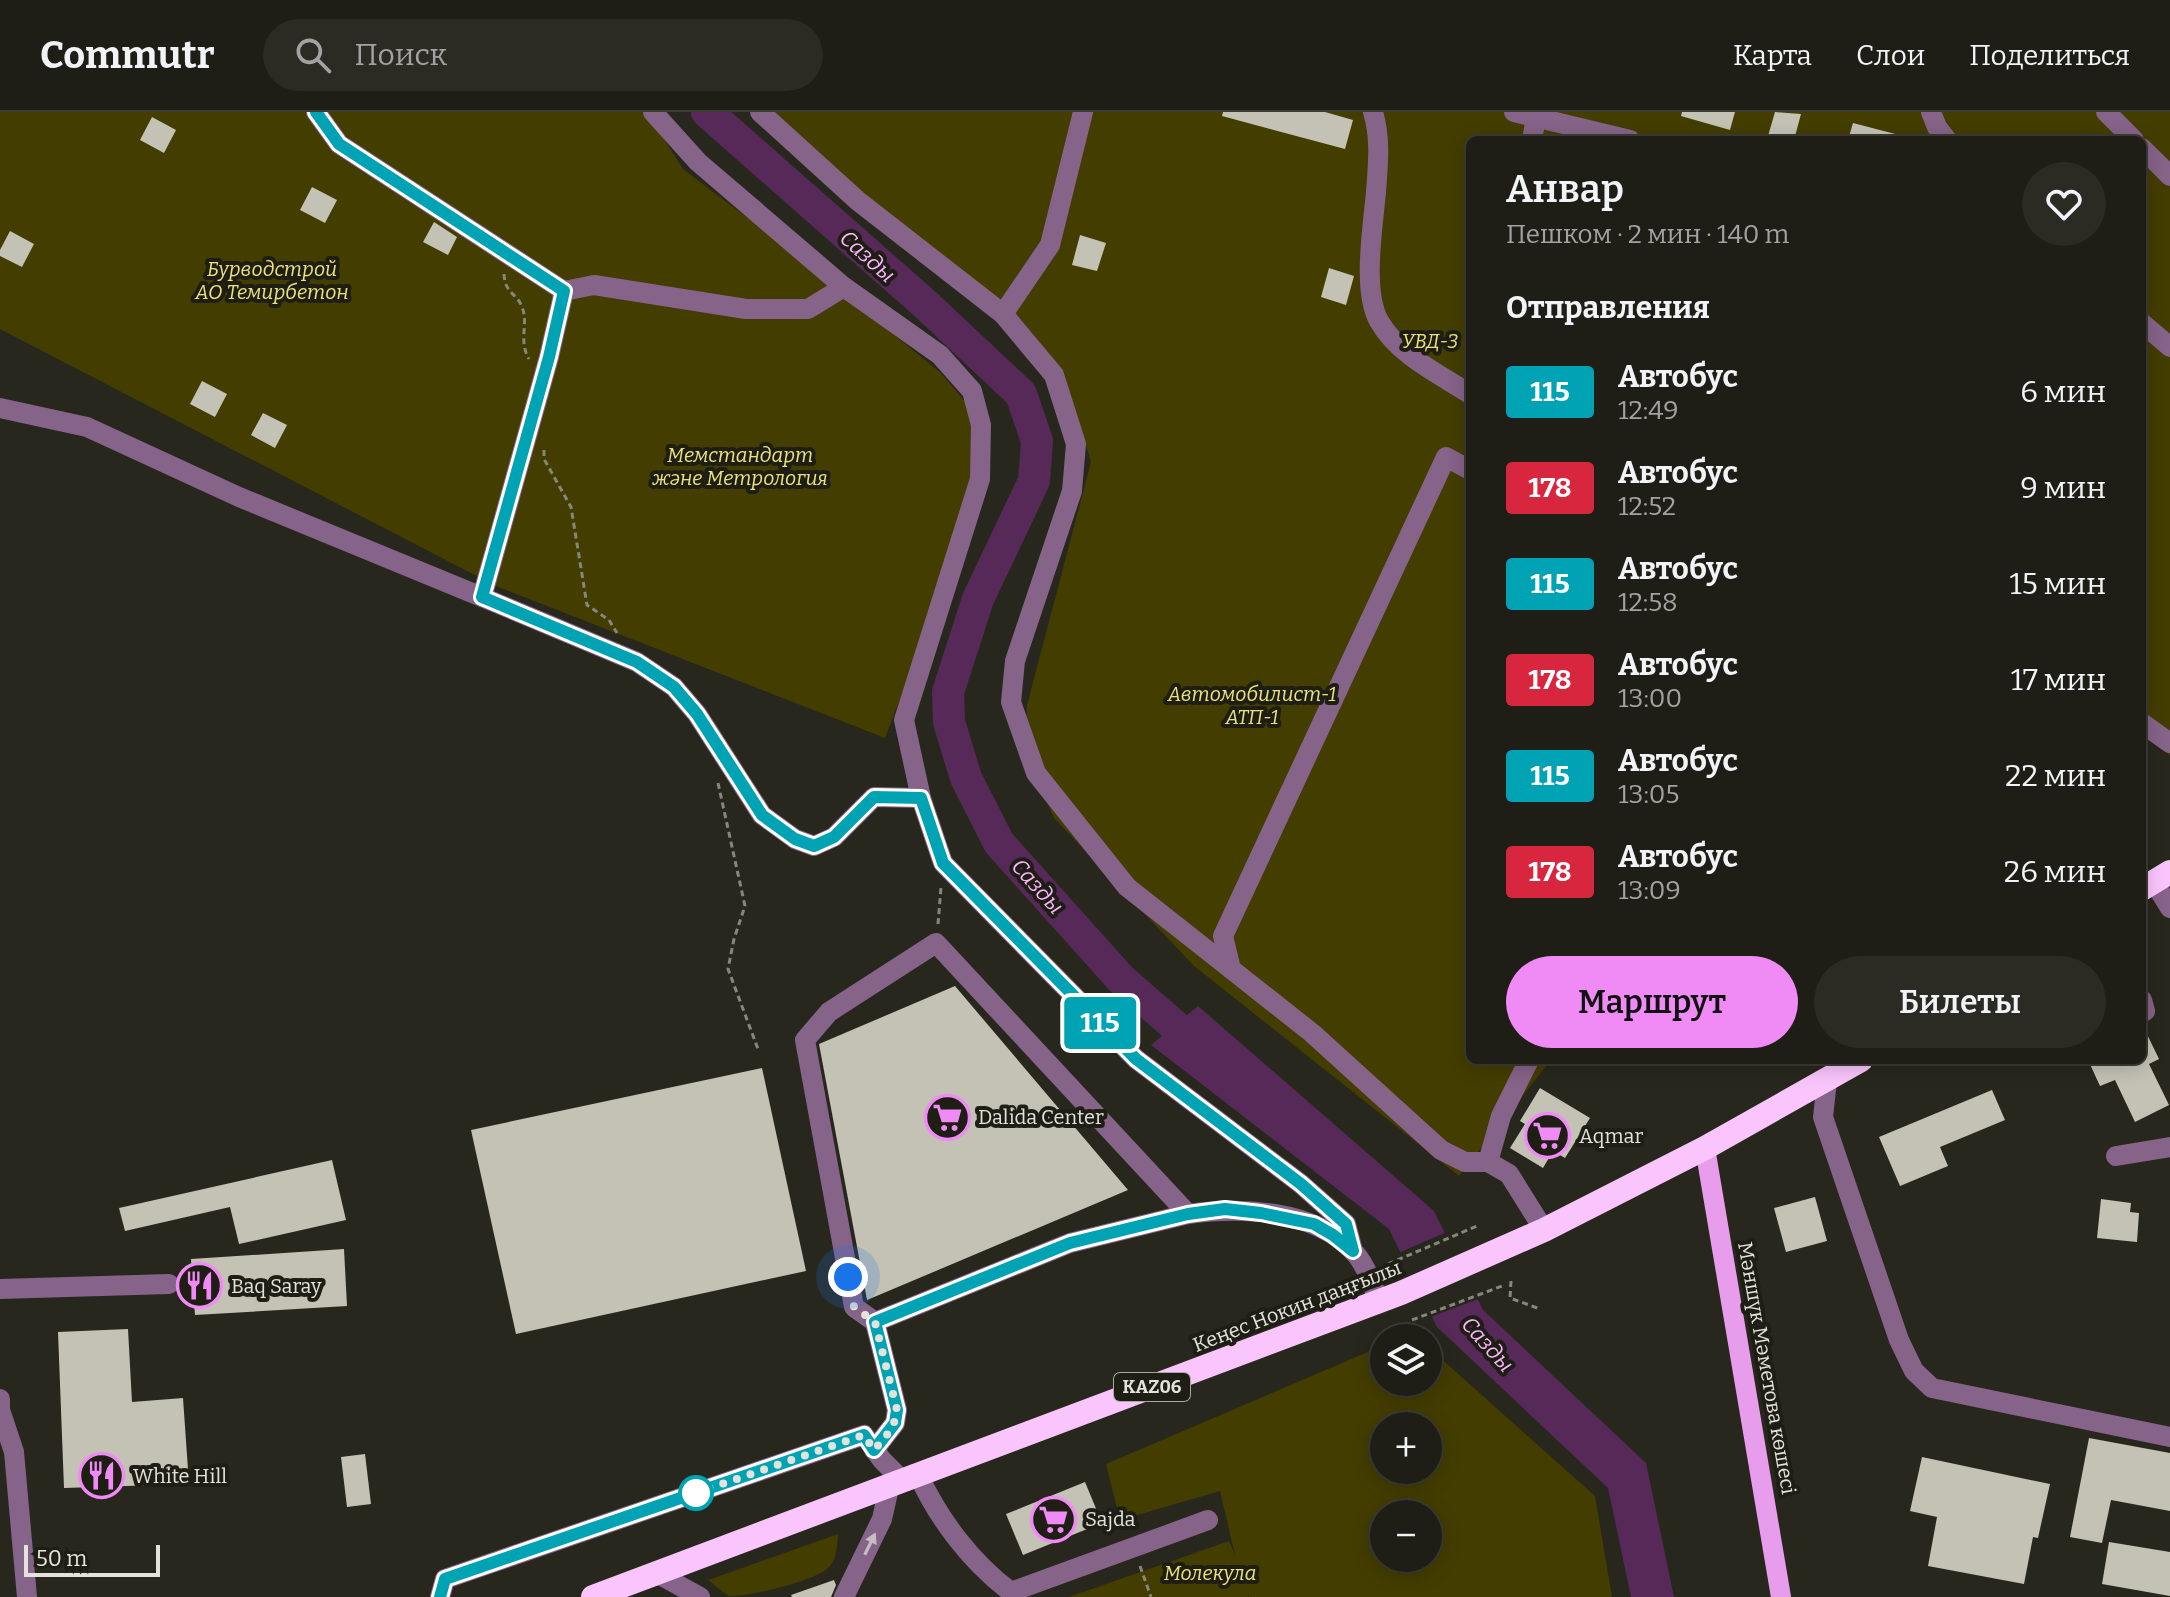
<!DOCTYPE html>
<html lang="ru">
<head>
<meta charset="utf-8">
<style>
  :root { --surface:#1e1d16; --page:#2b2a23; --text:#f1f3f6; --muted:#a1a2a1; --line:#3c3b35; --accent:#f08bf6 }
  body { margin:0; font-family:Bitter,serif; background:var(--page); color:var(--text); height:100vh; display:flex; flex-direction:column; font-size:30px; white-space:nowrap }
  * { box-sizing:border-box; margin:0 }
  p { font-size:26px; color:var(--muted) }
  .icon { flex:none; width:44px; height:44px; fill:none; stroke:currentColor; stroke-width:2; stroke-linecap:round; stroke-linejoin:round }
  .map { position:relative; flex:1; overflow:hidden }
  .drawer { position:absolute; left:1466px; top:24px; width:680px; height:928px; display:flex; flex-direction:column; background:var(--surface); border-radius:12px; box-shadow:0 4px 20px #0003,0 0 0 2px var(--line) }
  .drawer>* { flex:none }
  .badge { padding:0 16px; border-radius:6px; font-size:28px; line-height:52px }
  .controls { position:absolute; left:1370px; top:1212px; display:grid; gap:16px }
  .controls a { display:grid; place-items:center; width:72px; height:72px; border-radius:50%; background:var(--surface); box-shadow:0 4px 20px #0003,0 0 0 2px var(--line); font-size:40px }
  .scale { position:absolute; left:24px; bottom:20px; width:136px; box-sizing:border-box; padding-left:8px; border:4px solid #e3e3dc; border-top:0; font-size:22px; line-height:28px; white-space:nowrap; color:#e3e3dc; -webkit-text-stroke:6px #1e1e14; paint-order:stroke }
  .you { position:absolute; width:40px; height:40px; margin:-20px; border:6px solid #fff; border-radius:50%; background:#1a73e8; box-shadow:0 0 0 12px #1a73e833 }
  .map>.badge { position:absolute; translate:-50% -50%; box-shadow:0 0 0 4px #fff }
  h2 { padding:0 40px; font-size:30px; line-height:72px }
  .round { display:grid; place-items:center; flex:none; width:84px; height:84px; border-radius:42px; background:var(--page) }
  .summary { display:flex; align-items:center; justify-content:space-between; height:136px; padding:0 40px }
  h1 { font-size:38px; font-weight:600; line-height:60px }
  .primary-button { display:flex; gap:16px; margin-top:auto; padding:16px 40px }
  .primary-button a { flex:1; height:92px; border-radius:48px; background:var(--accent); color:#111; font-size:32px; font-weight:600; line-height:92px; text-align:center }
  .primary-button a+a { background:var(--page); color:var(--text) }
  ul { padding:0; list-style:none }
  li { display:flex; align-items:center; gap:24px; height:96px; padding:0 40px }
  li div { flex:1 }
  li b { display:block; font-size:30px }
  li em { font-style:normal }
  li .badge { min-width:88px; font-weight:700; text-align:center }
  header { display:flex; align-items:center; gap:48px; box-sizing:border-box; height:112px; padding:0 40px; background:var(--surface); border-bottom:2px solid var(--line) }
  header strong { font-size:38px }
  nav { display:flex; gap:44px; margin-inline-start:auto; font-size:28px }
  .search { width:560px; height:72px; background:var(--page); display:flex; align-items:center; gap:20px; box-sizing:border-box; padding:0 28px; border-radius:44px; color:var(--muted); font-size:30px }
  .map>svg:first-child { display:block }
  .green { fill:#433d00; fill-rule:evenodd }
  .water { fill:#562959 }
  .pier { fill:#28271d }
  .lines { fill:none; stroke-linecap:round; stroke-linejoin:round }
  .river { stroke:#562959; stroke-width:32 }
  .building { fill:#c3c2b5 }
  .path { stroke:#86867d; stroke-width:3; stroke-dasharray:6 4; stroke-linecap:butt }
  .minor { stroke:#866388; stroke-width:20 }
  .major { stroke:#e79deb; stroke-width:20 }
  .highway { stroke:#fac5fc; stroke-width:24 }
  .oneway { fill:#c7bdc3 }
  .line-casing { stroke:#fff; stroke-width:18 }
  .line { stroke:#00a3b4; stroke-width:12 }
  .walk { stroke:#e3e3dc; stroke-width:8; stroke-dasharray:0 14.4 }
  .stop-dot { fill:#fff; stroke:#00a3b4; stroke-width:4 }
  .labels { text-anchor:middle; stroke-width:8; stroke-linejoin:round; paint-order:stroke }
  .shield { fill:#1e1e14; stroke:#a8a8a0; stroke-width:2 }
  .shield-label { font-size:18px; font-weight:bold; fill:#e3e3dc }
  .park-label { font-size:20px; font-style:italic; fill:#ebe27b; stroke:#1e1e14 }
  .poi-label { font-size:20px; fill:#e3e3dc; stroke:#1e1e14; text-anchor:start }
  .street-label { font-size:20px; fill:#e3e3dc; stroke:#1e1e14 }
  .water-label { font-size:22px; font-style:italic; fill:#fbb4fe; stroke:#1e1e14 }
</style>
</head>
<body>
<header>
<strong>Commutr</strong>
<div class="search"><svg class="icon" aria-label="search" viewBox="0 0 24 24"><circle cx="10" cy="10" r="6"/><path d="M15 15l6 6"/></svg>Поиск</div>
<nav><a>Карта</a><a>Слои</a><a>Поделиться</a></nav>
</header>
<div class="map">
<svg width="2170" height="1485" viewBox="0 0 2170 1485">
  <rect width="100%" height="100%" fill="#28271d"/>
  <g class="green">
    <polygon points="0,0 647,0 683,57 789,137 941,261 978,305 975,390 885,626 496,474 0,217"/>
    <polygon points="750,0 2170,0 2170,644 2146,613 2142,611 2142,28 1470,28 1470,948 1551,948 1459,1064 1194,854 1054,706 1025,643 1027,593 1091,350 1071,285 1032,228 778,27"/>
    <path d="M1384 1233V1270H1428V1235L1595 1384 1612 1485H1249L1248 1482V1485H1069L1229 1429 1235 1443 1220 1379 1120 1408 1106 1352ZM1384 1314H1428V1358H1384ZM1384 1402H1428V1446H1384Z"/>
    <path d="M838 1422C837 1434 837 1449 827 1457 811 1470 747 1485 729 1484 722 1480 715 1473 708 1468Z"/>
  </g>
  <polygon class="water" points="1198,894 1434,1099 1483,1198 1646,1351 1674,1485 1631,1485 1608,1376 1437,1215 1389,1117 1151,933"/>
  <polygon class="pier" points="1449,1119 1481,1186 1428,1206 1396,1142"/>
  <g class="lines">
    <polyline class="river" points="707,0 924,191 1021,282 1037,329 1034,369 978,487 948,580 949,610 966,666 999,731 1121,867 1206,941"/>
  </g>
  <g class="building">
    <polygon points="1223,0 1325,0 1353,8 1345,37 1222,4"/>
    <polygon points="1682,0 1735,0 1730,18 1681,4"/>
    <polygon points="1775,0 1801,2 1794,28 1768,24"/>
    <polygon points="152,5 176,18 164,41 140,28"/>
    <polygon points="1853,11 1899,23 1898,28 1848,28"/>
    <polygon points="312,75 337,88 325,111 300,98"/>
    <polygon points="434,110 457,125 448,143 423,130"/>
    <polygon points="10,119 34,132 22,155 0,144 0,138"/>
    <polygon points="1080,123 1106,131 1097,159 1072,153"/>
    <polygon points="1329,156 1354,164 1346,193 1321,185"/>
    <polygon points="202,269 227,282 215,305 190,292"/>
    <polygon points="263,301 287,313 275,336 251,323"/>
    <polygon points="955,874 1128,1078 867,1188 819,932"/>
    <polygon points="2143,914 2159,947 2149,952 2169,993 2135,1010 2115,968 2100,974 2088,948 2142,948"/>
    <polygon points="762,956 806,1159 516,1222 471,1018"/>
    <polygon points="1540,976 1590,1006 1565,1046 1553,1039 1543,1056 1510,1036 1525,1012 1520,1009"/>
    <polygon points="1992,978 2005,1008 1940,1035 1948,1054 1900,1074 1879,1025"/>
    <polygon points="332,1048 346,1108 239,1132 230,1095 125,1119 119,1096"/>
    <polygon points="1815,1085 1827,1129 1786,1140 1774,1096"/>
    <polygon points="2101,1087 2131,1091 2130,1100 2139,1101 2137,1130 2097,1126"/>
    <polygon points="344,1137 347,1194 195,1203 191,1147"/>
    <polygon points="128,1217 132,1290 183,1286 189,1372 64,1376 58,1220"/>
    <polygon points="2089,1326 2170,1341 2170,1399 2111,1388 2102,1431 2070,1425"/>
    <polygon points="365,1342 371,1392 347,1395 341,1345"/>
    <polygon points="1922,1345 2050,1372 2038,1426 2033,1425 2024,1472 1928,1454 1937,1405 1910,1399"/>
    <polygon points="1085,1370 1102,1411 1023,1443 1006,1402"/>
    <polygon points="2109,1430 2170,1440 2170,1484 2102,1472"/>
    <polygon points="834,1468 836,1473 831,1485 792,1485 791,1483"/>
  </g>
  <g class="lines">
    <g class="path">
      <path d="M504 162C505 182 517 181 522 195 529 212 518 228 529 247"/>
      <polyline points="544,338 544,347 571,395 587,493 609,508 617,521"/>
      <polyline points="718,671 745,794 734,827 728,857 758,937"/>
      <polyline points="938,812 941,775"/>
      <polyline points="1388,1152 1477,1114"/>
      <polyline points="1511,1169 1510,1186 1540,1197"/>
      <polyline points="1412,1208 1502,1174"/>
      <polyline points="1140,1454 1151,1485"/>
    </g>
    <g class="minor">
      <polyline points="653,0 698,50 844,175"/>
      <polyline points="760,0 858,89 1003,202 1054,263 1076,332 1072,379 1015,549 1011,590 1036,661 1127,775 1231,857"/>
      <path d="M1373 0C1381 27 1378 52 1376 80 1373 114 1362 179 1379 209 1398 243 1439 262 1470 282"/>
      <polyline points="1514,0 1630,28"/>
      <polyline points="1931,0 1937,15 1947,28"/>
      <polyline points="2106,0 2134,28"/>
      <polyline points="1532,28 1536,5"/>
      <polyline points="2142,36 2170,64"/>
      <polyline points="564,179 594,173 746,197 808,197 844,175 940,243 972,279 981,313 980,367 904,608 921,686 943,751 1136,947 1301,1072 1346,1112 1353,1139"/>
      <polyline points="1003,202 1050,133 1083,0"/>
      <polyline points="2142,211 2170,235"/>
      <polyline points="0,296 87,315 239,385 482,485 549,245 564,179 339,32 316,0"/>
      <polyline points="1470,358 1446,345 1223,824 1231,857 1312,921 1441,1038 1465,1050 1488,1050 1509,1062 1544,1118"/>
      <polyline points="482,485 637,550 674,575 697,602 762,703 795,727 814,734 834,725 874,685 921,686"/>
      <polyline points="2142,611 2170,631"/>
      <polyline points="2154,770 2170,796"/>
      <polyline points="2142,888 2145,899 2142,901"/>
      <polyline points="1827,969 1823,1005 1899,1228 1914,1259 1932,1276 2170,1325"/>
      <polyline points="2116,1044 2170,1035"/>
      <polyline points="1488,1050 1501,1004 1529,948"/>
      <path d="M1188 1102C1242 1095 1313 1097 1353 1139 1366 1152 1372 1173 1379 1189"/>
      <polyline points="0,1177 169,1172"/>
      <polyline points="0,1287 0,1298 14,1340 27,1485"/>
      <polyline points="874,1338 895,1311 897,1298 875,1210 854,1195 805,928 829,900 936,831 1188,1102 1070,1131 875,1210"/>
      <path d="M919 1364C939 1408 972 1451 1011 1480L1208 1408"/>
      <polyline points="652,1464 660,1463 700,1485"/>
      <polyline points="440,1485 445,1467 864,1323 882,1348 904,1370"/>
      <polyline points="844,1485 882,1407 889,1376"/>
    </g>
    <polyline class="major" points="1705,1036 1781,1485"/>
    <g class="highway">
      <polyline points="2142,777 2170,760"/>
      <polyline points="593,1485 1401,1181 1544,1118 1705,1036 1861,948"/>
    </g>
  </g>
  <defs><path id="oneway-solid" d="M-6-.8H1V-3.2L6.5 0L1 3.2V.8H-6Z" transform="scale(2)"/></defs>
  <use class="oneway" href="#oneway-solid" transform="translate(870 1432) rotate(-64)"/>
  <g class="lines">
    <defs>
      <polyline id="line" points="316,0 339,32 564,179 549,245 482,485 637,550 674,575 697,602 762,703 795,727 814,734 834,725 874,685 921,686 943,751 1136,947 1301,1072 1346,1112 1353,1139 1333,1123 1314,1112 1261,1101 1225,1097 1188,1102 1070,1131 875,1210 897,1298 895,1311 874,1338 864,1323 445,1467 440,1485"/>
    </defs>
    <use href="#line" class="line-casing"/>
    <use href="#line" class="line"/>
    <path class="walk" d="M696 1381 864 1323 874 1338C886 1324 895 1316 897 1298L875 1210 854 1195 848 1165"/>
  </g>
  <defs>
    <symbol id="supermarket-ring" viewBox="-11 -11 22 22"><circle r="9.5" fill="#1e1e14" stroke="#f08bf6" stroke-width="1.5"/><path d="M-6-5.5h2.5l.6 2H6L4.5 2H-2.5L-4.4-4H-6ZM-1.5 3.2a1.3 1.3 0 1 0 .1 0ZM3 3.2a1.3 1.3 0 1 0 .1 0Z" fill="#f08bf6"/></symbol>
    <symbol id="restaurant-ring" viewBox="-11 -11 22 22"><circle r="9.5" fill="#1e1e14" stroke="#f08bf6" stroke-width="1.5"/><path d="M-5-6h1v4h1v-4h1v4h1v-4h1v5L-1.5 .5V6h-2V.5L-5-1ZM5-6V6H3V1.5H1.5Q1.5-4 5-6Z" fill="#f08bf6"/></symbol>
  </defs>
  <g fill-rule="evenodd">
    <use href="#supermarket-ring" x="922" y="980" width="51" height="51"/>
    <use href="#supermarket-ring" x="1522" y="998" width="51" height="51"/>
    <use href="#restaurant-ring" x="174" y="1148" width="51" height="51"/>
    <use href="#restaurant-ring" x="76" y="1338" width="51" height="51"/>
    <use href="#supermarket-ring" x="1028" y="1382" width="51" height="51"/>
  </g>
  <circle class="stop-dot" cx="696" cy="1381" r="16"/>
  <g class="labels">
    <rect class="shield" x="1114" y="1261" width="76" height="28" rx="6"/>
    <g class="shield-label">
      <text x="1152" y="1281">KАZ06</text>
    </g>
    <g class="park-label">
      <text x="272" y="164">Бурводстрой<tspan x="272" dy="23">АО Темирбетон</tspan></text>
      <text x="1430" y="236">УВД-3</text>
      <text x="740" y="350">Мемстандарт<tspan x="740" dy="23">және Метрология</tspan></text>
      <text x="1252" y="589">Автомобилист-1<tspan x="1252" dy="23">АТП-1</tspan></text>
      <text x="1210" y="1468">Молекула</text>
    </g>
    <g class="poi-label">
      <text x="978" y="1012">Dalida Center</text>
      <text x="1579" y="1031">Aqmar</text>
      <text x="231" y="1181">Baq Saray</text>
      <text x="133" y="1371">White Hill</text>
      <text x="1085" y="1414">Sajda</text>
    </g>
    <g class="street-label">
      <text transform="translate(1297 1194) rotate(-21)" y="7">Кеңес Нокин даңғылы</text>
      <text transform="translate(1767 1256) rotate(80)" y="7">Мәншүк Мәметова көшесі</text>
    </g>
    <g class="water-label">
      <text transform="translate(868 144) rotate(42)" y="8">Сазды</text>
      <text transform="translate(1038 774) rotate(48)" y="8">Сазды</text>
      <text transform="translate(1488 1232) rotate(48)" y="8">Сазды</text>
    </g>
  </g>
</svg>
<div class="controls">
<a><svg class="icon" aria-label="layers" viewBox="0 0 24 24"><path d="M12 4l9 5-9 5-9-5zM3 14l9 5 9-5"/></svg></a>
<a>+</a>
<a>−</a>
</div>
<div class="scale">50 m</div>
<div class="you" style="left:848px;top:1165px"></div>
<b class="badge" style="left:1100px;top:911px;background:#00a3b4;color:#fff">115</b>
<section class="drawer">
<div class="summary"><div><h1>Анвар</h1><p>Пешком · 2 мин · 140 m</p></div><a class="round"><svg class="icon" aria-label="heart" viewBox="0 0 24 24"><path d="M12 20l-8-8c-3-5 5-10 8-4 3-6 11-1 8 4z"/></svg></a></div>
<h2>Отправления</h2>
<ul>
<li><span class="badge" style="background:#00a3b4;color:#fff">115</span><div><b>Автобус</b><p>12:49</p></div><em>6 мин</em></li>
<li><span class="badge" style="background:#d7263d;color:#fff">178</span><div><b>Автобус</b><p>12:52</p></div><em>9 мин</em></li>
<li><span class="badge" style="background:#00a3b4;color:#fff">115</span><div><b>Автобус</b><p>12:58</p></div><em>15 мин</em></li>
<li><span class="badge" style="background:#d7263d;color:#fff">178</span><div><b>Автобус</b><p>13:00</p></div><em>17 мин</em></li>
<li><span class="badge" style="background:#00a3b4;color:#fff">115</span><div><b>Автобус</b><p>13:05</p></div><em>22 мин</em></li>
<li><span class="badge" style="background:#d7263d;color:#fff">178</span><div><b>Автобус</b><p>13:09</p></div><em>26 мин</em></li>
</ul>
<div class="primary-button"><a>Маршрут</a><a>Билеты</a></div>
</section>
</div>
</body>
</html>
